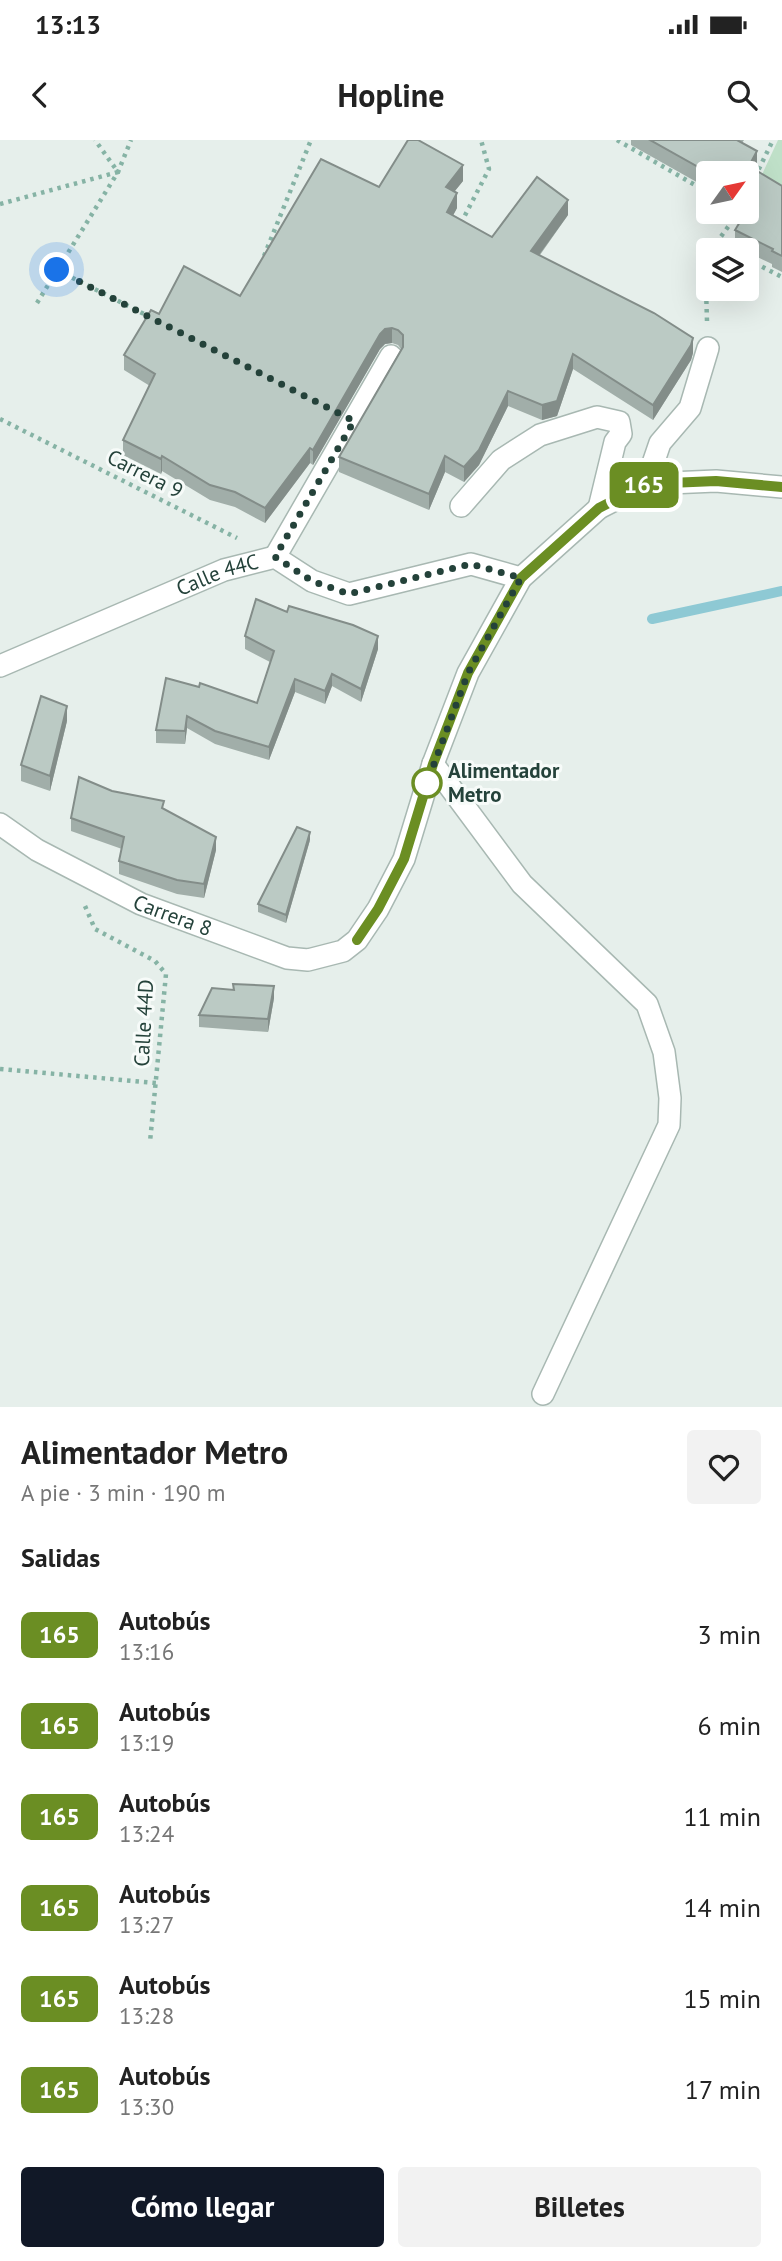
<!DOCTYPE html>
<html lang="es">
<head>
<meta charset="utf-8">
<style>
  :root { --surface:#fff; --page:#f2f2f2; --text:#222; --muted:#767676; --accent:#111827 }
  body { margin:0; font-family:"PT Sans",sans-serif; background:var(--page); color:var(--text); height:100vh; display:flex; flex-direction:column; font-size:26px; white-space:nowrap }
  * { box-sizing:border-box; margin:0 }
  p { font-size:23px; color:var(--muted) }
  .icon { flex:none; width:38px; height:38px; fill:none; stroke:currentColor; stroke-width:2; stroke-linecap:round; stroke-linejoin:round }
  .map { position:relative; height:1267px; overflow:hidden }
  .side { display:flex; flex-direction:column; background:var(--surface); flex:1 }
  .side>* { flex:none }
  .badge { padding:0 14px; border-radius:10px; font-size:24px; line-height:46px }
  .needle { width:46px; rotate:57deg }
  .tools { position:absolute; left:696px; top:21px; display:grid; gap:14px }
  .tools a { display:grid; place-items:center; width:63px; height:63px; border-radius:7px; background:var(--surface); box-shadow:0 7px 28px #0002; font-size:35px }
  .you { position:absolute; width:35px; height:35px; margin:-18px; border:5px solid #fff; border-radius:50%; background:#1a73e8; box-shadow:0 0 0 10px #1a73e833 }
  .map>.badge { position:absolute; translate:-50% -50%; box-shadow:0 0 0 4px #fff }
  h2 { padding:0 21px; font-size:26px; line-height:63px }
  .round { display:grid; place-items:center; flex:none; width:74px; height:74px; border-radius:7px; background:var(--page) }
  .head { display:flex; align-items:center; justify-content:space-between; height:119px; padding:0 21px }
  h1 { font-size:33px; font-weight:700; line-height:52px }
  .button { display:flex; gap:14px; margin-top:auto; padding:14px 21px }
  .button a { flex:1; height:80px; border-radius:7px; background:var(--accent); color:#fff; font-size:28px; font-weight:700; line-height:80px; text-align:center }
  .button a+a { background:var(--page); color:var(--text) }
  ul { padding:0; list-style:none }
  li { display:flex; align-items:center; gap:21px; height:91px; padding:0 21px }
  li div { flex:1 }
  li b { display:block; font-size:26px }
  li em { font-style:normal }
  li .badge { min-width:77px; font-weight:700; text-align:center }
  .status { display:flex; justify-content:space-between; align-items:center; height:49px; padding:0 35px; background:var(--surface); direction:ltr }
  .status svg { height:19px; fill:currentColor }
  header { display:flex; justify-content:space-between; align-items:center; height:91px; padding:0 21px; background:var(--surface); font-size:32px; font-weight:700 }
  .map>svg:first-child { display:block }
  .green { fill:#bfe0c8 }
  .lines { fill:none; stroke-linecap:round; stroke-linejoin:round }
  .stream { stroke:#8ec9d4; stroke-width:10 }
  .minor-casing { stroke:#a8b8b2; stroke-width:24 }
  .path { stroke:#86b3a5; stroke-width:4.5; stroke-dasharray:3.5 5; stroke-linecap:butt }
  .minor { stroke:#fff; stroke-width:21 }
  .wall { fill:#a1aea9 }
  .shaded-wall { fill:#838d89 }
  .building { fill:#bbcac4; stroke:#838d89; stroke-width:2 }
  .line-casing { stroke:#fff; stroke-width:16 }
  .line { stroke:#6b8e23; stroke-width:10 }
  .walk { stroke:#24423a; stroke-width:7; stroke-dasharray:0 12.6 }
  .stop-dot { fill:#fff; stroke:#6b8e23; stroke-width:3.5 }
  .labels { text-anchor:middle; stroke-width:6; stroke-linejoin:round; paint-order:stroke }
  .street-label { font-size:21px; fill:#24423a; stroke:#f7fbf9 }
  .stop-label { font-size:21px; font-weight:bold; fill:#24423a; stroke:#f7fbf9; text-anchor:start }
</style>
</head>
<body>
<div class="status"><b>13:13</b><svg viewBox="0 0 49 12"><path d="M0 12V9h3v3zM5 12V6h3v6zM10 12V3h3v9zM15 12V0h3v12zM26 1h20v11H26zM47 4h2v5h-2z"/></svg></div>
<header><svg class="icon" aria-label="back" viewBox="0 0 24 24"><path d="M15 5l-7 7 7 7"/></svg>Hopline<svg class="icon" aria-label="search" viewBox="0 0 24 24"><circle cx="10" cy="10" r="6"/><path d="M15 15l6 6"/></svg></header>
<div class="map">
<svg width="782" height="1267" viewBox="0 0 782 1267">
  <rect width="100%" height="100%" fill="#e6efeb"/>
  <polygon class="green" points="778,0 782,0 782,53 758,43"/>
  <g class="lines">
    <polyline class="stream" points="652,479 782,451"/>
    <defs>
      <g id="minor">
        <polyline points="646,344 660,303 690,268 708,208"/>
        <polyline points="461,366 501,320 540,295 597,277 619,282 621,294 615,302 599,368"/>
        <polyline points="275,417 391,216"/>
        <path id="s1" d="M0 526 224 430 275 417 312 441 349 454 471 424 521 438"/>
        <polyline points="433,624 522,744 647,864 664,912 670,958 669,985 543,1254"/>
        <path id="s2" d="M0 684 37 710 141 764 287 818 308 820 343 811 357 800 378 769 404 719 433 624 468 533 521 438 599 368 646 344 716 341 782 347"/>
      </g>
    </defs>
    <use href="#minor" class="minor-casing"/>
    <g class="path">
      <polyline points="617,0 709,53"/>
      <polyline points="755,37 773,0"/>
      <polyline points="0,64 118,32 95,0"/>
      <polyline points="461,83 489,29 481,0"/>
      <polyline points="716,103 730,110"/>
      <polyline points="711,110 739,72"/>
      <polyline points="264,116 311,0"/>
      <polyline points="747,119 782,137"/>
      <polyline points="57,130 150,177"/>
      <polyline points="37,163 118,32 131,0"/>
      <polyline points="707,181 705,117 709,113"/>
      <polyline points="0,279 237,398"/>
      <polyline points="85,766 95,789 155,821 166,834 150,1002"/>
      <polyline points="0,929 156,943"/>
    </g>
    <use href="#minor" class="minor"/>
  </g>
  <g class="wall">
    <polygon points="631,0 744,0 742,3 757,27 755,30 782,46 782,132 772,127 772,124 747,112 747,110 744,110 735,106 735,90 747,72 747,33 709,33 709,49 631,5"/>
    <polygon points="463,41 454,52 457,68 453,75 492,97 568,75 540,115 693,213 691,220 653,280 573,229 557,276 542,280 508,266 479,325 464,342 445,332 429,370 339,332 339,317 401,209 398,205 392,203 385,204 380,209 313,325 310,323 265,383 235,367 210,360 162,331 161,334 123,315 123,300 150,246 124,230 124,215 159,174 240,156 379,47"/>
    <polygon points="245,496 378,509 361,562 332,546 325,564 295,552 269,620 215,604 187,588 185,604 156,603 156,590 166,538 257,563 270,522 245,509"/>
    <polygon points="67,581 50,651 21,641 21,625"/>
    <polygon points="112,651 164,669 216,710 204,758 177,754 119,734 119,721 122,709 71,691 71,678"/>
    <polygon points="310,700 286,783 258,772 258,764"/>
    <polygon points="233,844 274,858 268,892 199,887 199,875 233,849"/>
  </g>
  <g class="shaded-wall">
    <polygon points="757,11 757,27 749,42 749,26"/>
    <polygon points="463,25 463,41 446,62 446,47"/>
    <polygon points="457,53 457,68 447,87 447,72"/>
    <polygon points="568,60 568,75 531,126 531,111"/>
    <polygon points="392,188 392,203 385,204 380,209 313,325 313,310 380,194 385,189"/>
    <polygon points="693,198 693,213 691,220 653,280 653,265"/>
    <polygon points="573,214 573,229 557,276 542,280 542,265"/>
    <polygon points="508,251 508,266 479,325 464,342 464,327"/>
    <polygon points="310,308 310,323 265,383 265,368"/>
    <polygon points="162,316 162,331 161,334 161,319"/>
    <polygon points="445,316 445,332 429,370 429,354"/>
    <polygon points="378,496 378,509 361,562 361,549"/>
    <polygon points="332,534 332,546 325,564 325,551"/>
    <polygon points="295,539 295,552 269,620 269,607"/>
    <polygon points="67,566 67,581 50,651 50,636"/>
    <polygon points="187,576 187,588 185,604 185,591"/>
    <polygon points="310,692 310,700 286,783 286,775"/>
    <polygon points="216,697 216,710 204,758 204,744"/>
    <polygon points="274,846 274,858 268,892 268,879"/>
  </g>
  <g class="building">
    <polygon points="408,0 418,0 463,25 446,47 457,53 447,72 492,97 537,37 568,60 531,111 654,173 693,198 691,205 653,265 573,214 557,261 542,265 508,251 479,310 464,327 445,316 429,354 339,317 403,207 403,195 398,190 392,188 385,189 380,194 313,310 310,308 265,368 235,352 210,345 162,316 161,319 123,300 155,234 124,215 151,170 159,174 184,126 240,156 321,19 379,47"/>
    <polygon points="650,0 737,0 757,11 749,26 782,46 782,116 772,111 773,109 735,90 746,72 747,72 747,69 753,58 747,55 747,33 709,33"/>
    <polygon points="256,459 287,472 289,466 353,485 378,496 361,549 332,534 325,551 295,539 269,607 215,591 187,576 185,591 156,590 166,538 199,547 200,543 257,563 274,511 245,496"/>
    <polygon points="41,556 67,566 50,636 21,625"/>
    <polygon points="79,637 112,651 164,661 162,668 216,697 204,744 177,740 119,721 124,697 71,678"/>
    <polygon points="297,687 310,692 286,775 258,764"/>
    <polygon points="233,844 274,846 268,879 199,875 212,848 234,850"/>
  </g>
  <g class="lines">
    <defs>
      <polyline id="line" points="357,800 378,769 404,719 433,624 468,533 521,438 599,368 646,344 716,341 782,347"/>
    </defs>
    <use href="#line" class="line-casing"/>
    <use href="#line" class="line"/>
    <polyline class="walk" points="57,130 354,281 275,417 312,441 349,454 471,424 521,438 468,533 427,643"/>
  </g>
  <circle class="stop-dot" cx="427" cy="643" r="14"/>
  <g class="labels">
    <g class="street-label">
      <text transform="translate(145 334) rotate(27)" y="7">Carrera 9</text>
      <text dy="7" stroke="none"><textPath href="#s1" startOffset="236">Calle 44C</textPath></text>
      <text dy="7" stroke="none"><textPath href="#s2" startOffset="196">Carrera 8</textPath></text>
      <text transform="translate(144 883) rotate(-87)" y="7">Calle 44D</text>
    </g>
    <g class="stop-label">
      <text x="448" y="638">Alimentador<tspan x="448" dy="24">Metro</tspan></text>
    </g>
  </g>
</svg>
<div class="tools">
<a><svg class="needle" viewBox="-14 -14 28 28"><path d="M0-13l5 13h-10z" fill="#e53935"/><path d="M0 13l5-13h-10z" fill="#767676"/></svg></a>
<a><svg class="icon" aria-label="layers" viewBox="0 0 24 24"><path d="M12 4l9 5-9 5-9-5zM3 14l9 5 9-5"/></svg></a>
</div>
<div class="you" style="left:57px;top:130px"></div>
<b class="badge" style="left:644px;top:345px;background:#6b8e23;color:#fff">165</b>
</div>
<section class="side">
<div class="head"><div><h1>Alimentador Metro</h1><p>A pie · 3 min · 190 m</p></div><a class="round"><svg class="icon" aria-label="heart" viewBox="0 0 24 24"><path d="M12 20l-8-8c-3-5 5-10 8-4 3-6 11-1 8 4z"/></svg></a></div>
<h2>Salidas</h2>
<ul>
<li><span class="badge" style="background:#6b8e23;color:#fff">165</span><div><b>Autobús</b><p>13:16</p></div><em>3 min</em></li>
<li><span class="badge" style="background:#6b8e23;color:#fff">165</span><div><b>Autobús</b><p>13:19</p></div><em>6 min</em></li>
<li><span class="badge" style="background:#6b8e23;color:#fff">165</span><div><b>Autobús</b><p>13:24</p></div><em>11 min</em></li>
<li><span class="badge" style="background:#6b8e23;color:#fff">165</span><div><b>Autobús</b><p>13:27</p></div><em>14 min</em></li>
<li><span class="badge" style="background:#6b8e23;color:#fff">165</span><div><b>Autobús</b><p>13:28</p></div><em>15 min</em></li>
<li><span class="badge" style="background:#6b8e23;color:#fff">165</span><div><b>Autobús</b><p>13:30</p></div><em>17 min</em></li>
</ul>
<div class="button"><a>Cómo llegar</a><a>Billetes</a></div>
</section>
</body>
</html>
